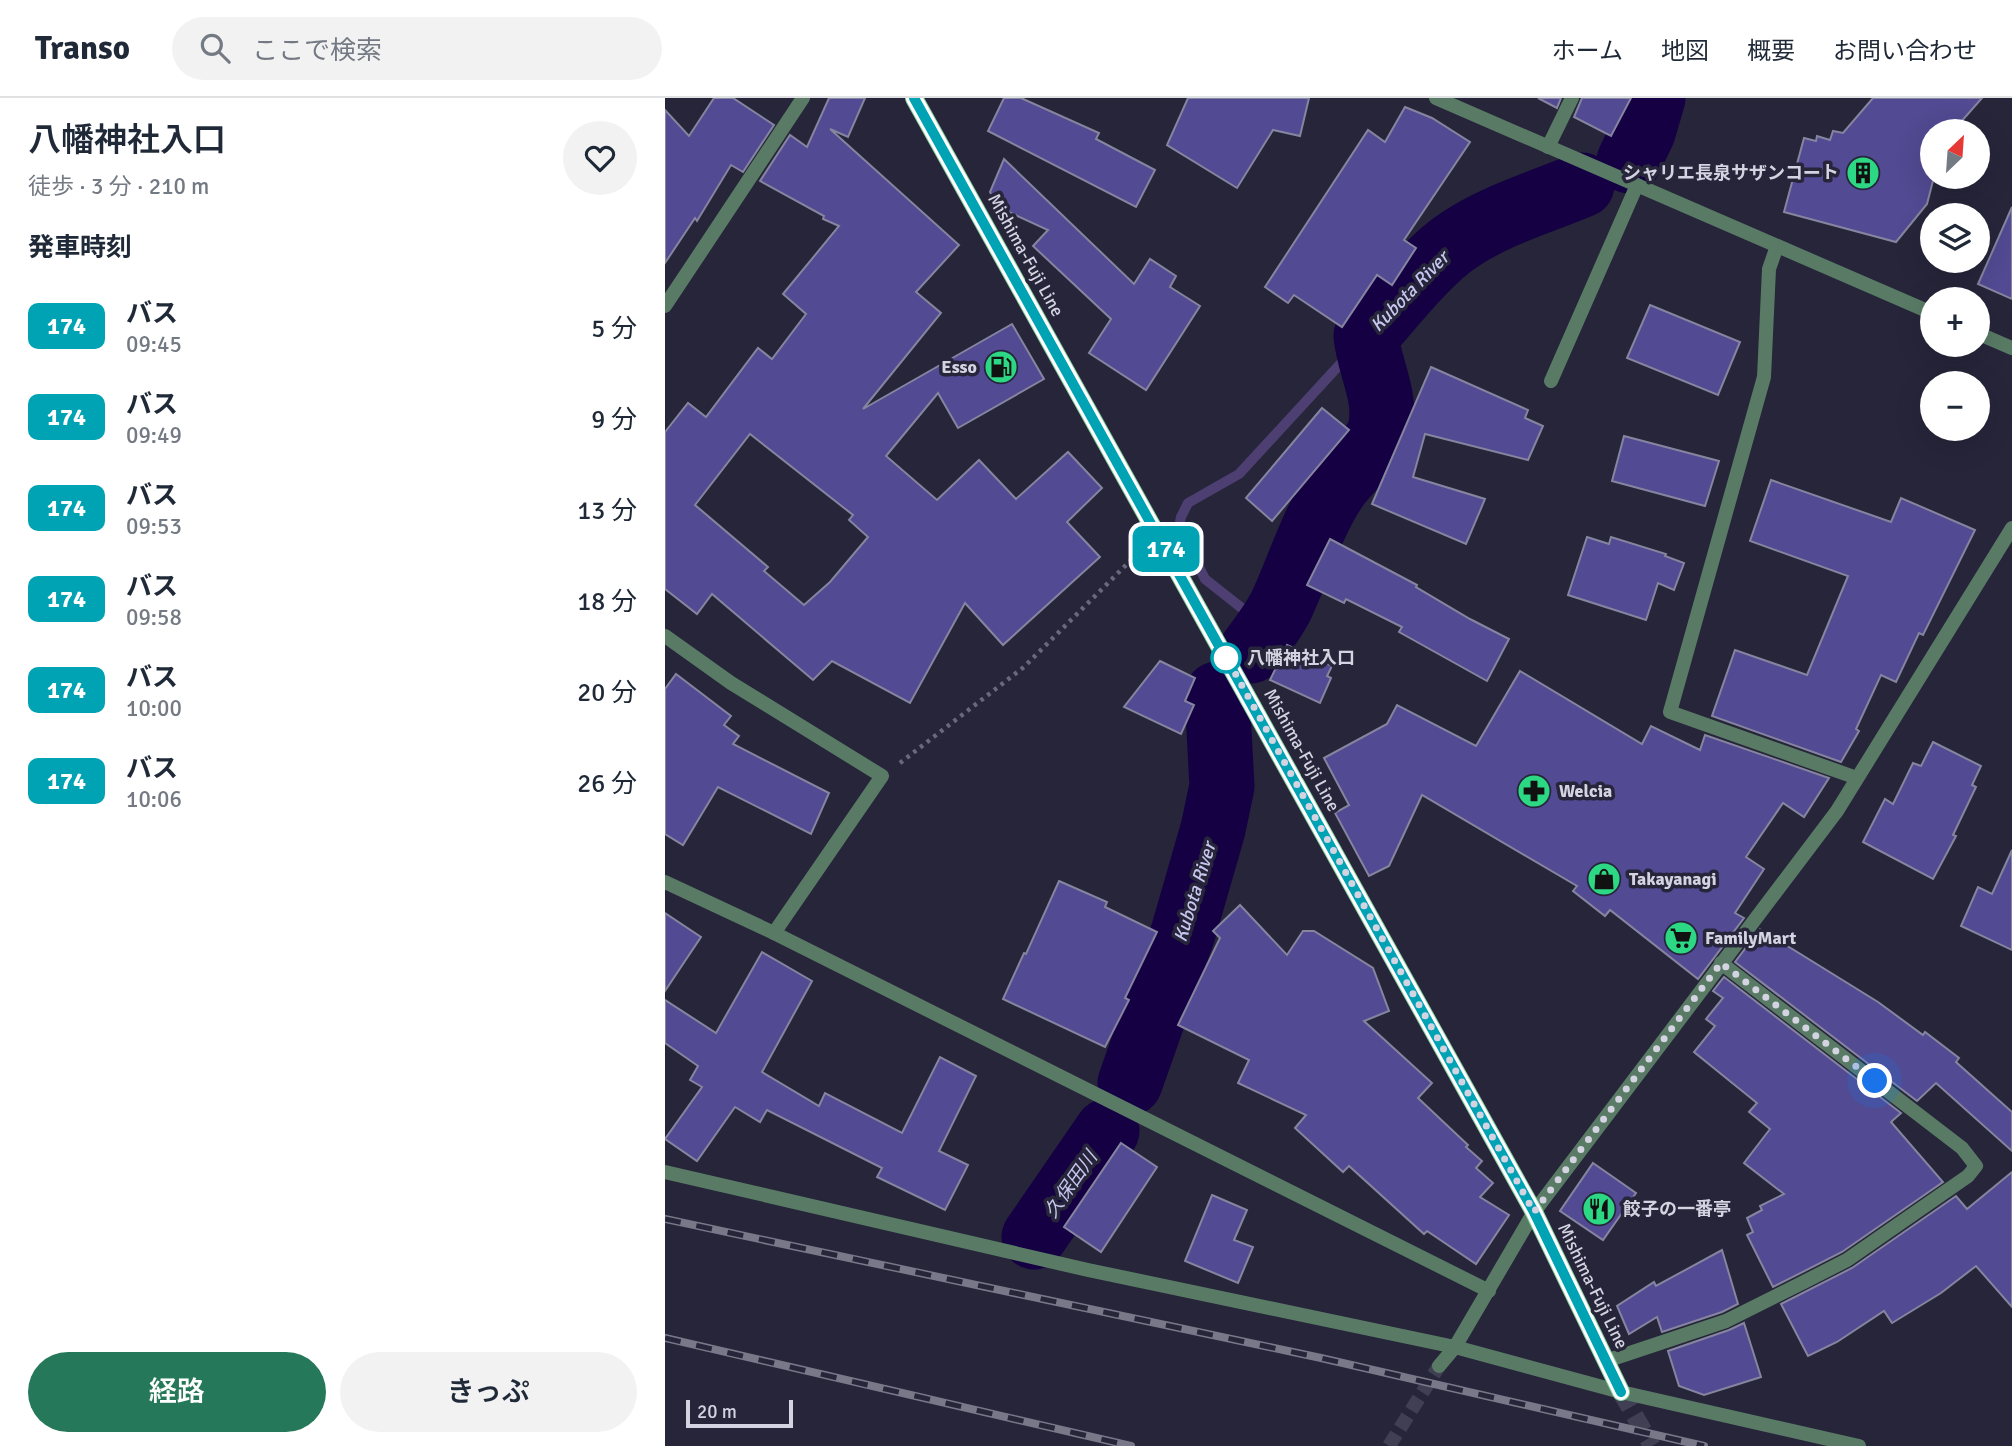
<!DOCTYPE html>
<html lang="ja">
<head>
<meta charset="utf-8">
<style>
  :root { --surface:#fff; --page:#f2f2f3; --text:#1f2937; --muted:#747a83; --line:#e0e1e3; --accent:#25785a }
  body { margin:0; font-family:Signika,"Noto Sans JP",sans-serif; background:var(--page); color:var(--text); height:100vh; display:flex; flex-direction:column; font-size:26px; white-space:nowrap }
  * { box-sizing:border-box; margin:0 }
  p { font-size:23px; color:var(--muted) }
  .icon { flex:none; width:38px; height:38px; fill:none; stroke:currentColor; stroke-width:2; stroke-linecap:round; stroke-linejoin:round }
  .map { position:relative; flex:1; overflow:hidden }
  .drawer { display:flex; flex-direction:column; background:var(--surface); width:665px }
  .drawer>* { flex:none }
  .badge { padding:0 14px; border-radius:10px; font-size:24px; line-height:46px }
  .needle { width:46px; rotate:25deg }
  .fabs { position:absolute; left:1255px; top:21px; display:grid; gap:14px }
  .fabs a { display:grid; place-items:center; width:70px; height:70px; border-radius:50%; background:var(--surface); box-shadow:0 7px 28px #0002; font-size:35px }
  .scale { position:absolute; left:21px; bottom:18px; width:107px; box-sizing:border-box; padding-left:7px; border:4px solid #d3d3e1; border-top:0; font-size:19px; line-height:24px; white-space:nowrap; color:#d3d3e1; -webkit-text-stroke:5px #26253a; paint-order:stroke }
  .you { position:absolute; width:35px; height:35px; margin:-18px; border:5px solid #fff; border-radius:50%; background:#1a73e8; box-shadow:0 0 0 10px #1a73e833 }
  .map>.badge { position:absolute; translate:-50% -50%; box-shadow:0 0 0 4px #fff }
  h2 { padding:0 28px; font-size:26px; line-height:63px }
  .round { display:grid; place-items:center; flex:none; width:74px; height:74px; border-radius:37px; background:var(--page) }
  .head { display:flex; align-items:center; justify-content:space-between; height:119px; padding:0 28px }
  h1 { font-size:33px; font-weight:600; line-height:52px }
  .button { display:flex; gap:14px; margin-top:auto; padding:14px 28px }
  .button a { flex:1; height:80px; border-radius:42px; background:var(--accent); color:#fff; font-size:28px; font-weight:600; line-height:80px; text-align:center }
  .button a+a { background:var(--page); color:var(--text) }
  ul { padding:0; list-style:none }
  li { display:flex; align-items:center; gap:21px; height:91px; padding:0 28px }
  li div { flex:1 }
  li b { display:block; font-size:26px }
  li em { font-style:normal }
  li .badge { min-width:77px; font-weight:700; text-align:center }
  header { display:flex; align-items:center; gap:42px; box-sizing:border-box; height:98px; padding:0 35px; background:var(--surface); border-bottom:2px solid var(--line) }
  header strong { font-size:33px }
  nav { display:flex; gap:38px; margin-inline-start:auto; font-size:24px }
  .search { width:490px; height:63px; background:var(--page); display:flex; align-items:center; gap:18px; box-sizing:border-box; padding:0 24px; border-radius:38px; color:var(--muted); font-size:26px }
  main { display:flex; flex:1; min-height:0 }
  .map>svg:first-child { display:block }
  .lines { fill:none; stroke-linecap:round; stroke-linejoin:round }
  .stream { stroke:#4d3f72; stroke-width:10 }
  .river { stroke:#140042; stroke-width:65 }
  .building { fill:#524a92; stroke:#86859f; stroke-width:2; fill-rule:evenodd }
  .minor-tunnel { stroke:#403f53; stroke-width:14; stroke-dasharray:14 7; stroke-linecap:butt }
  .primary-tunnel { stroke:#403f53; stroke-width:18; stroke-dasharray:18 9; stroke-linecap:butt }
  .path { stroke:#6a697c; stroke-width:4.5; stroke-dasharray:3.5 5; stroke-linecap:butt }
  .service { stroke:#597b65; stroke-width:14 }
  .minor { stroke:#597b65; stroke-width:14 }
  .primary { stroke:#87cfa2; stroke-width:18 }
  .rail-casing { stroke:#787889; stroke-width:8 }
  .rail { stroke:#26253a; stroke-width:5; stroke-dasharray:16; stroke-linecap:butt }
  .line-casing { stroke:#fff; stroke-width:16 }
  .line { stroke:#00a3b4; stroke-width:10 }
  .walk { stroke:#d3d3e1; stroke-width:7; stroke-dasharray:0 12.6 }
  .stop-dot { fill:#fff; stroke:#00a3b4; stroke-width:3.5 }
  .labels { text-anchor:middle; stroke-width:7; stroke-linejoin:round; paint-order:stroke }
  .poi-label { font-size:18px; font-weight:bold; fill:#d3d3e1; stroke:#26253a; text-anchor:start }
  .street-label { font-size:18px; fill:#d3d3e1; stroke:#26253a }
  .stop-label { font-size:18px; font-weight:bold; fill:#d3d3e1; stroke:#26253a; text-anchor:start }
  .water-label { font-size:19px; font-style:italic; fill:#c7c6ef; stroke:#26253a }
</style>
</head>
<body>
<header>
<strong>Transo</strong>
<div class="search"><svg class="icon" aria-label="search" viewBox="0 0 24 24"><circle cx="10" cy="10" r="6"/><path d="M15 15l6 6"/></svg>ここで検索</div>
<nav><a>ホーム</a><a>地図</a><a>概要</a><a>お問い合わせ</a></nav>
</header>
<main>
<section class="drawer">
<div class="head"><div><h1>八幡神社入口</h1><p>徒歩 · 3 分 · 210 m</p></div><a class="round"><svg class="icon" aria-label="heart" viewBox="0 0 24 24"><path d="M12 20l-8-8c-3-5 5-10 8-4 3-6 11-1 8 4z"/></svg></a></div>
<h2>発車時刻</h2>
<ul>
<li><span class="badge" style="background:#00a3b4;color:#fff">174</span><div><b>バス</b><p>09:45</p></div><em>5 分</em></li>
<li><span class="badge" style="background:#00a3b4;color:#fff">174</span><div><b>バス</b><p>09:49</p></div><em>9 分</em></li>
<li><span class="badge" style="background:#00a3b4;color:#fff">174</span><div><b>バス</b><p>09:53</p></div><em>13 分</em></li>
<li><span class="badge" style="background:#00a3b4;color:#fff">174</span><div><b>バス</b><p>09:58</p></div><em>18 分</em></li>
<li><span class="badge" style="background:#00a3b4;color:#fff">174</span><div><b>バス</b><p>10:00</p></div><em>20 分</em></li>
<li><span class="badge" style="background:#00a3b4;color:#fff">174</span><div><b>バス</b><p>10:06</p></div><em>26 分</em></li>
</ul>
<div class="button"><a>経路</a><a>きっぷ</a></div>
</section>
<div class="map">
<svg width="1347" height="1348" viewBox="0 0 1347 1348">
  <rect width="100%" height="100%" fill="#26253a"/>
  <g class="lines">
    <polyline class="stream" points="602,530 540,481 514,429 516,419 523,405 574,376 701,238"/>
    <g class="river">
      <polyline points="964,63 978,34 988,0"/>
      <path d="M586 553C596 539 608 524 616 508 634 470 646 427 670 391 683 371 713 350 716 327 721 296 704 268 701 238 728 208 762 163 794 142 831 117 876 104 917 87"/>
      <polyline points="465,985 518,835 548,731 557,688 552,596"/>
      <polyline points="369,1139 442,1033"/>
    </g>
  </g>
  <g class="building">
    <polygon points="49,0 68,0 109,27 78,74 66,67 32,123 30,120 0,165 0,12 24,38"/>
    <path d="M164 0H200L183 39 165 31 294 147 251 194 276 215 198 311 347 226 379 281 293 330 273 295 221 358 272 402 314 362 351 401 403 354 437 390 402 424 435 459 338 547 300 505 245 605 167 563 148 582 47 496 32 516 0 491V334L23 305 41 319 93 250 107 261 141 216 118 196 174 128 158 121 159 118 95 83 125 37 142 49ZM85 336 188 417 184 422 203 439 165 484 139 507 99 473 103 469 30 407Z"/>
    <polygon points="339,0 356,0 434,35 431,41 490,72 471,109 323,33"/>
    <polygon points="523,0 644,0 635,38 608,32 572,90 502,47"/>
    <polygon points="873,0 896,0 892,10"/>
    <polygon points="917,0 966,0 946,38 909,19"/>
    <polygon points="1208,0 1317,0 1288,33 1267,33 1267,79 1269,79 1262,106 1231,144 1119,114 1139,40 1151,43 1152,38 1165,42 1168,33 1178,35"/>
    <polygon points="740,9 767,20 805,44 739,142 751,150 727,187 712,177 677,229 629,197 623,205 600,189 703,32 720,44"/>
    <polygon points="339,61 469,186 485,161 511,178 505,189 535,208 481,292 424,255 446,221 368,148 383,132 333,109 325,94"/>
    <polygon points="1347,109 1347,201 1313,186"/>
    <polygon points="985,207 1075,244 1053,297 962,260"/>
    <polygon points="766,269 863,312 860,320 878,328 863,362 760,336 748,379 820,401 801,446 707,406"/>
    <polygon points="657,310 684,332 607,423 581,400"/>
    <polygon points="959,338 1054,363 1040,408 947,383"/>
    <polygon points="1106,382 1226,424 1236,400 1310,432 1258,537 1254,535 1231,584 1216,577 1191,631 1194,633 1176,664 1047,618 1070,552 1142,577 1183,478 1085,443"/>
    <polygon points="922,439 944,446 946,439 1001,456 1000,458 1019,465 1009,492 993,485 981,522 903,497"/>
    <polygon points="665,441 752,487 751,489 805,521 844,541 822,583 734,534 737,529 681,501 679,505 642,487"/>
    <polygon points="622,547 667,568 662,578 666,580 655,605 605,582"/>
    <polygon points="495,563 530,580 520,603 529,607 516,636 459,609"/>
    <polygon points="855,573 977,646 986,628 1035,652 1040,637 1164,680 1139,719 1118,705 1081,759 1099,771 1070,815 1079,820 1033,881 945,812 940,818 908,793 912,788 757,697 724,768 704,778 670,715 684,707 659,660 722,626 732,607 811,648"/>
    <polygon points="11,576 66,618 59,627 74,638 68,646 164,695 146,736 53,689 18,747 0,736 0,591"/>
    <polygon points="1268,644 1316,668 1307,687 1311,689 1288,737 1291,738 1268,781 1198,744 1220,701 1228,706 1248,665 1256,668"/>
    <polygon points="1347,752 1347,852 1296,828 1313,789 1327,796"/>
    <polygon points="394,783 442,804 440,809 492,834 460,900 464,902 440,949 338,901 359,855 361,856"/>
    <polygon points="575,807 622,857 638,833 649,833 708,870 724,913 699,923 767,985 753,1000 803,1047 801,1049 817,1063 811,1070 828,1085 815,1099 844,1117 811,1166 762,1133 759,1136 684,1068 678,1074 630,1030 641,1017 573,985 584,962 513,927 555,840 548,833"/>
    <polygon points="0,815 36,839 0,893"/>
    <polygon points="1095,831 1213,904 1258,937 1260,934 1294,960 1291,964 1347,1014 1347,1053 1271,985 1252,1003 1070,864"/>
    <polygon points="97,854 147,883 97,974 154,1008 160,995 237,1035 275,959 311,978 274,1053 303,1067 280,1112 212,1079 217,1070 102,1012 95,1024 70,1009 32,1063 0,1041 37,989 25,982 33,968 0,945 0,902 51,935"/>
    <polygon points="1059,879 1236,1015 1226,1024 1278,1084 1177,1154 1108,1189 1082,1137 1088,1134 1082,1120 1097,1112 1095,1108 1119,1096 1079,1065 1105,1031 1084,1014 1092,1005 1029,954 1050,928 1041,921 1058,900 1048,893"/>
    <polygon points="456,1045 492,1069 436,1154 399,1129"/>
    <polygon points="928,1065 971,1095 938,1142 895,1113"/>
    <polygon points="1347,1074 1347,1209 1311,1168 1276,1195 1227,1225 1219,1213 1172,1244 1143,1258 1116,1206 1187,1170 1291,1098 1302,1111"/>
    <polygon points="547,1097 582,1112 569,1142 588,1149 573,1185 520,1163"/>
    <polygon points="1057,1152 1073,1206 1057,1214 997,1234 992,1219 964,1236 952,1208 989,1184 991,1188"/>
    <polygon points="1079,1225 1096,1279 1039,1297 1014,1288 1003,1253 1064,1232"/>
  </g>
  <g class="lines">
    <polyline class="minor-tunnel" points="724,1348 774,1268"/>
    <polyline class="primary-tunnel" points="956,1294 987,1348"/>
    <polyline class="path" points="235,665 359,569 472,456"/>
    <g class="service">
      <polyline points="883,49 907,0"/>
      <polyline points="886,283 972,87"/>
    </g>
    <g class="minor">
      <polyline points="771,0 1267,215"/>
      <polyline points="1112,148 1104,171 1099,279 1005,614 1192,680"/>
      <polyline points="0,208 138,0"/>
      <polyline points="1312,235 1347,250"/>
      <polyline points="0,538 66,585 217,678 109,835"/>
      <polyline points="0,784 109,835 824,1193"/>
      <polyline points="0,1074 423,1172 790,1249 956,1294 1194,1348"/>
      <polyline points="941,1263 1061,1223 1139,1184 1182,1162 1303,1078 1311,1068 1297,1050 1056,865"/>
      <polyline points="774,1268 790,1249 869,1114 1172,713 1347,430"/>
    </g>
    <polyline class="primary" points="249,0 869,1114 956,1294"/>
    <defs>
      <g id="rail">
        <polyline points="0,1121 656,1260 1039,1348"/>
        <polyline points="0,1240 466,1348"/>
      </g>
    </defs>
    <use href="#rail" class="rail-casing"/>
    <use href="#rail" class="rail"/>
  </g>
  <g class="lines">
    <defs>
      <polyline id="line" points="249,0 869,1114 956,1294"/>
    </defs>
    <use href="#line" class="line-casing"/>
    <use href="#line" class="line"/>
    <polyline class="walk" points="561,560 560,557 869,1114 1056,865 1210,983"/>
  </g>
  <defs>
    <symbol id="building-disc" viewBox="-11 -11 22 22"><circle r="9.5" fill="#2cd884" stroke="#26253a"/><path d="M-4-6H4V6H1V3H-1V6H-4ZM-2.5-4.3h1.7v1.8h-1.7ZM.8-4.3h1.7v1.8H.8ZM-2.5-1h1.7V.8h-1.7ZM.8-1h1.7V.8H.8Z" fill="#111"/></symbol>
    <symbol id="fuel-disc" viewBox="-11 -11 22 22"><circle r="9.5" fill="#2cd884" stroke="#26253a"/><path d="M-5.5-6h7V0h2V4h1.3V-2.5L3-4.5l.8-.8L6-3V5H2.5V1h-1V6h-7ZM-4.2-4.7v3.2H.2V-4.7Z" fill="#111"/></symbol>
    <symbol id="pharmacy-disc" viewBox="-11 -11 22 22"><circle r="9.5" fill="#2cd884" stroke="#26253a"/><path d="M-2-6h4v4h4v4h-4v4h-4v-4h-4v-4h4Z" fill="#111"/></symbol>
    <symbol id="shop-disc" viewBox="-11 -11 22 22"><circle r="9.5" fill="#2cd884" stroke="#26253a"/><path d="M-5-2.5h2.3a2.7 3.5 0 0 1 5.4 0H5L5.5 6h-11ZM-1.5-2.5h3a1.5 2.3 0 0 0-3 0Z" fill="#111"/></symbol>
    <symbol id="supermarket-disc" viewBox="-11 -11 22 22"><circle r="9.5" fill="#2cd884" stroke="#26253a"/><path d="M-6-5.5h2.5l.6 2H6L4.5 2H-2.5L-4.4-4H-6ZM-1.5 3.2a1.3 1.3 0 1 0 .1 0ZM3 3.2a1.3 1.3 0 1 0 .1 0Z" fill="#111"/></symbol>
    <symbol id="restaurant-disc" viewBox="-11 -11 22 22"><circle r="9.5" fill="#2cd884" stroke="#26253a"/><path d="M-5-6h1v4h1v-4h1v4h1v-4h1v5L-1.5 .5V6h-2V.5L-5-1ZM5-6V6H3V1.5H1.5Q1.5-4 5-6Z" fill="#111"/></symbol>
  </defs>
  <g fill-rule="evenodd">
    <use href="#building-disc" x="1179" y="56" width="38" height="38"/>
    <use href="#fuel-disc" x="317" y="250" width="38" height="38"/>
    <use href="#pharmacy-disc" x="850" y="674" width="38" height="38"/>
    <use href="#shop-disc" x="920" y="762" width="38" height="38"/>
    <use href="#supermarket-disc" x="997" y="821" width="38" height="38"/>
    <use href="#restaurant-disc" x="915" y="1092" width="38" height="38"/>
  </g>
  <circle class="stop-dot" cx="561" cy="560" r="14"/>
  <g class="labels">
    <g class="poi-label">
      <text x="1174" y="81" text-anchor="end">シャリエ長泉サザンコート</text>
      <text x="312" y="275" text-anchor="end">Esso</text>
      <text x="894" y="699">Welcia</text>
      <text x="964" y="787">Takayanagi</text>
      <text x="1040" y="846">FamilyMart</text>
      <text x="958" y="1117">餃子の一番亭</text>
    </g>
    <g class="street-label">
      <text transform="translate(361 157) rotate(61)" y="6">Mishima-Fuji Line</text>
      <text transform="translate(637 652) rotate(61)" y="6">Mishima-Fuji Line</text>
      <text transform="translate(928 1188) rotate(64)" y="6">Mishima-Fuji Line</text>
    </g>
    <g class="stop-label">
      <text x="582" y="566">八幡神社入口</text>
    </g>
    <g class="water-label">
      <text transform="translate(744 193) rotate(-46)" y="7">Kubota River</text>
      <text transform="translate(529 794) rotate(-73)" y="7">Kubota River</text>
      <text transform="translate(405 1086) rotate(-55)" y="7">久保田川</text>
    </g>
  </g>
</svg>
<div class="fabs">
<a><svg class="needle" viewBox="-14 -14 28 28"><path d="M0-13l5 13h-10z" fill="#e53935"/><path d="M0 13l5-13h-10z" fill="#747a83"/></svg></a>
<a><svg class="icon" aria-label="layers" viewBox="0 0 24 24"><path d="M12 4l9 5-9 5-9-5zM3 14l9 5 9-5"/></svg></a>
<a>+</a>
<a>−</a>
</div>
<div class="scale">20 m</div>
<div class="you" style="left:1210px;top:983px"></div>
<b class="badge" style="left:501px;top:451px;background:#00a3b4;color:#fff">174</b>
</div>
</main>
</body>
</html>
